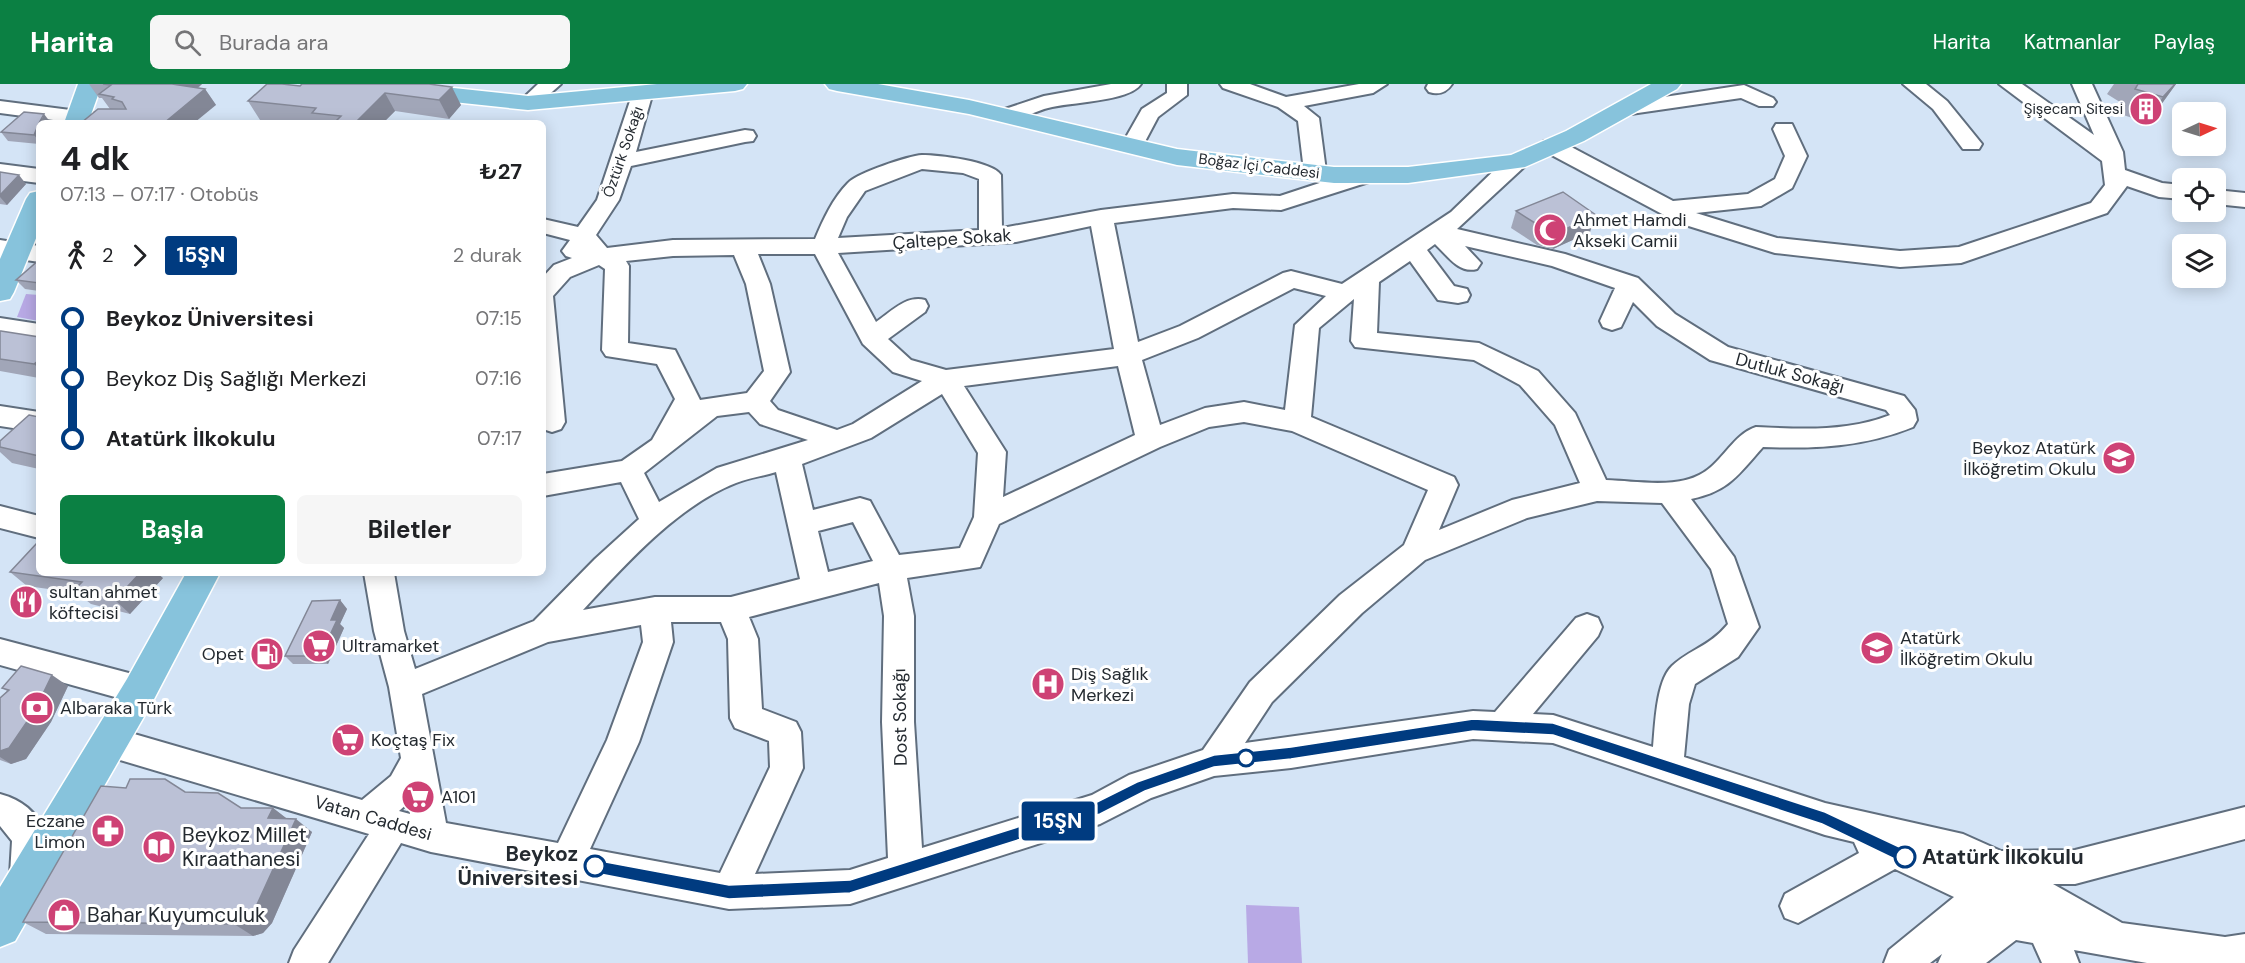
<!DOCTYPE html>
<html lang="tr">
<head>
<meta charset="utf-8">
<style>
  :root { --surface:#fff; --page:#f6f6f6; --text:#202124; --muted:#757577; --accent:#0b8043 }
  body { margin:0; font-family:"DM Sans",sans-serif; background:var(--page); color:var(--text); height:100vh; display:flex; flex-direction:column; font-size:22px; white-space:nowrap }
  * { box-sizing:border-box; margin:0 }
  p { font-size:20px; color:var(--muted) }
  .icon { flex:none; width:33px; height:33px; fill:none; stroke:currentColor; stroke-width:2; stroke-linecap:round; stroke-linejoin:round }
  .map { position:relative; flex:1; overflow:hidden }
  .sheet { position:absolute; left:36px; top:36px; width:510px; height:456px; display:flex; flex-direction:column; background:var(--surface); border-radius:9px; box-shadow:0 3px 15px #0003 }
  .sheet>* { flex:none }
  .badge { padding:0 12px; border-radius:4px; font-size:21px; line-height:39px }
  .needle { width:39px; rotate:86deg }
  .controls { position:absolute; left:2172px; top:18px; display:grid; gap:12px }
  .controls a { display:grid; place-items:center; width:54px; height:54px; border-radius:9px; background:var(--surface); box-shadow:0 3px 15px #0003; font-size:30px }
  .map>.badge { position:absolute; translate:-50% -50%; box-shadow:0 0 0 3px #fff }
  .legs { display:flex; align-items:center; gap:9px; height:66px; padding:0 24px; font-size:20px }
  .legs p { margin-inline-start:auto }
  .head { display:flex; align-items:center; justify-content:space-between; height:102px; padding:0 24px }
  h1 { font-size:33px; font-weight:700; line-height:45px }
  .primary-button { display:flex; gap:12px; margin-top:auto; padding:12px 24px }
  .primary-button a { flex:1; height:69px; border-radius:9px; background:var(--accent); color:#fff; font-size:24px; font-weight:700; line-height:69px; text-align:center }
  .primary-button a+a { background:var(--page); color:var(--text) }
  ul { padding:0 24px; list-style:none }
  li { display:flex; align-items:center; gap:21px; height:60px; font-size:22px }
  li i { display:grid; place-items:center; width:9px; height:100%; margin:0 8px; background:currentColor }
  li i::after { content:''; width:15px; height:15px; margin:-8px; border:4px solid; border-radius:50%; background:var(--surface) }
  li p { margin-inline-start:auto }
  li:first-child i { background:linear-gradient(#0000 50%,currentColor 0) }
  li:last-child i { background:linear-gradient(currentColor 50%,#0000 0) }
  header { display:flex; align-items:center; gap:36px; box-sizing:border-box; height:84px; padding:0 30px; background:var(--accent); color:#fff }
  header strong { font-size:28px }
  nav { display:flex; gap:33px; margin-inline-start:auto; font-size:21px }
  .search { width:420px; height:54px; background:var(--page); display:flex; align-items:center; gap:15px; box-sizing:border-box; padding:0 21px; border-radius:9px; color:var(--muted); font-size:22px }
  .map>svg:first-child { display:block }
  .green { fill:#b8a9e5 }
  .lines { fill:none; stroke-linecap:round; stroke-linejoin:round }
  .minor-casing { stroke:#606e7e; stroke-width:4 }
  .major-casing { stroke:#fff; stroke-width:3 }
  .minor { fill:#fff; fill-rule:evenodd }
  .major { fill:#87c3dc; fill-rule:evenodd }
  .wall { fill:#a1a6b8 }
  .shaded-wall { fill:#838796 }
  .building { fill:#bbc1d6; stroke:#838796; stroke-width:1.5 }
  .line-1 { fill:#003b80; stroke:#fff; stroke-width:1.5 }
  .stop-1-dot { fill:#fff; stroke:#003b80; stroke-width:3 }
  .labels { text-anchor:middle; stroke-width:6; stroke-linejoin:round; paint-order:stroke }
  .far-poi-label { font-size:15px; fill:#242a30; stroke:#fff; text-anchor:end }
  .far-street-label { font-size:15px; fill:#242a30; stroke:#fff }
  .poi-label { font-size:18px; fill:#242a30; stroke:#fff; text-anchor:start }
  .street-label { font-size:18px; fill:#242a30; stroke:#fff }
  .near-poi-label { font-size:21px; fill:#242a30; stroke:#fff; text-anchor:start }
  .near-stop-label { font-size:21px; font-weight:bold; fill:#242a30; stroke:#fff; text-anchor:end }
</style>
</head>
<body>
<header>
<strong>Harita</strong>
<div class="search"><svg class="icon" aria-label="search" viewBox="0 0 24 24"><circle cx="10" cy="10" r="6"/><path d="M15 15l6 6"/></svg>Burada ara</div>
<nav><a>Harita</a><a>Katmanlar</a><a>Paylaş</a></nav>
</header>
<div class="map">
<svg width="2245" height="879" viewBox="0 0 2245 879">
  <rect width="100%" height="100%" fill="#d4e4f6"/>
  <g class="green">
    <polygon points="26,210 39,211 39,237 17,233"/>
    <polygon points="1246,821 1299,823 1302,879 1248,879"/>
  </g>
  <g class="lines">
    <defs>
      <g id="minor">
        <polygon points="538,0 561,0 535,23 521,23 518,19"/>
        <path d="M1111 0H1141C1129 18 1069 18 1048 24 1032 28 1015 40 999 35L995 31 999 27 1044 12Z"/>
        <polygon points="1167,0 1187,0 1187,11 1158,33 1140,67 1124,67 1121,62 1142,25 1167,9"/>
        <polygon points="1220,0 1250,0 1286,13 1359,0 1387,0 1373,9 1304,22 1319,34 1326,87 1323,92 1307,92 1304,87 1298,37 1278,23 1223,4"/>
        <path d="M1428 0H1452C1446 9 1439 11 1429 8L1426 4Z"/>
        <polygon points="1903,0 1926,0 1947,17 1982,60 1979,65 1963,65 1933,25"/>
        <polygon points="1999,0 2022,0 2094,51 2072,0 2092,0 2123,68 2125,86 2162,99 2182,101 2182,115 2159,113 2127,102 2107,129 1961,179 1900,183 1775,169 1679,139 1544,67 1541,62 1544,57 1560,57 1673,117 1748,110 1775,95 1785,72 1773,45 1776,40 1792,40 1807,72 1792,104 1761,122 1696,129 1777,154 1900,167 1959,163 2091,119 2105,101 2102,77"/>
        <polygon points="1744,1 1773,14 1776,18 1773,22 1759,22 1741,14 1624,31 1617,29 1614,25 1617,21 1624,19"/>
        <path d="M643 2 650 4 653 8 636 68 745 46 753 47 756 52 753 57 745 58 631 82 619 116 596 151 607 164 673 156 815 155C823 136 833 114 848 99 857 89 908 72 922 71 938 71 992 77 1001 91L1002 144 1101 126 1233 110 1280 112 1359 86H1375L1378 91 1375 96 1281 126 1233 124 1114 139 1138 258 1180 242 1283 189 1291 187 1342 200 1451 128 1508 73H1524L1527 78 1524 83 1457 145 1565 170 1638 194 1675 230 1728 263 1904 312 1915 326 1917 336 1913 343C1864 363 1816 365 1763 363 1738 391 1729 407 1691 415L1734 473 1759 543 1738 573 1695 600 1689 620 1684 673 1825 719 1963 750 2001 767 2075 766 2245 723V755L2075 800H2053L2122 839 2225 853 2245 850V879H2147L2074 866 2079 879H2042L2033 859 2016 856 1986 879H1938L1942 870 1930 879H1884L1889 866 1954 813 1895 785 1798 839 1785 834 1780 822 1785 810 1859 769 1854 758 1825 751 1553 659 1473 655 1291 684 1214 692 1151 714 1100 740 850 820 729 825 431 768 401 759 328 879H289L294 866 369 750 110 673 99 668 94 658 99 648 110 643 362 716 391 692 401 674 389 603 374 547 364 489H394L404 547 415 585 534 537 595 475 639 435 621 398 543 412V390L622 377 652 356 675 315 657 280 606 272 602 266 605 185 599 181 570 193 553 212 565 338 561 345 552 348 543 345V193L554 181 572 174 566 172 562 167 570 156 543 149V135L578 143 597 116 633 8 636 4ZM922 85 963 89 979 95V146L838 154 847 133 865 107ZM1091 142 1114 265 946 286 911 276 888 255 925 228 928 222 925 216C906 211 891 228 876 238L838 169 1016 158ZM1435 160C1448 172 1459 190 1477 185L1481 179 1465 162 1552 182 1615 204 1600 237 1603 243 1612 246 1621 243 1633 218 1657 242 1710 276 1886 326 1890 331C1847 348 1801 345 1756 343 1737 349 1726 370 1711 383 1685 407 1639 397 1606 396L1575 329 1538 287 1479 259 1377 249 1379 198 1410 177 1438 216 1458 219 1467 217 1470 211 1467 205 1454 202 1427 166ZM758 170H815L863 260 893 288 922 297 853 340 837 346 778 326 770 317 790 288 770 200ZM734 171 746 200 764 287 747 309 700 316 675 266 628 259 629 182 626 177 673 172ZM1294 204 1326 212 1295 241 1285 326 1244 318 1205 324 1160 341 1142 276 1198 254ZM1354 215 1351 257 1355 263 1474 276 1520 301 1555 341 1580 399 1512 416 1439 446 1458 401 1454 393 1311 333 1319 244ZM1118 282 1135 351 1003 413 1006 368 964 302ZM942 310 978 369 974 433 960 464 899 471 870 417 860 414 813 426 802 380 871 354ZM749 328 760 340 808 356 717 384 659 418 644 389 717 332ZM1244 338 1292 347 1428 406 1404 461 1340 511 1250 598 1203 666 1129 691 1092 711 922 764 914 638V532L907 494 980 483 999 440 1160 363 1209 343ZM776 388 800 495 731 513H655L583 526C625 481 677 422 736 399 748 394 763 392 776 388ZM1597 417 1662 419 1711 485 1728 540C1709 563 1690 565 1672 582 1656 597 1655 642 1653 663L1553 631 1533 630 1598 552 1602 543 1598 534 1587 530 1576 534 1495 628 1473 627 1245 659 1272 618 1362 529 1425 476 1527 434ZM853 438 873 477 828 488 818 447ZM879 499 884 532 882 638 888 774 850 786 755 790 803 684 801 648 796 638 762 625 758 555 749 533ZM671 538H721L728 555 730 634 735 644 769 657 770 683 720 789 590 765 639 658 673 558ZM641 541 643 558 607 656 558 759 446 739 422 610 548 558ZM408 719 410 730 399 727Z"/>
        <polygon points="0,17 125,33 132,35 136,39 76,39 0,29"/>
        <polygon points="0,80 39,85 39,99 0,94"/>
        <polygon points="2216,106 2245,109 2245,123 2216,120"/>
        <polygon points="0,156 39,162 39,178 0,172"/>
        <polygon points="0,234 39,240 39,258 0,252"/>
        <polygon points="0,322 39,328 39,348 0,342"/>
        <polygon points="0,422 39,432 39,454 0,444"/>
        <polygon points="0,555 140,592 151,596 156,606 151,616 140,620 0,581"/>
        <path d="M0 710C45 722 57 762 39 803L27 808 15 803 10 791 12 757 0 742Z"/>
      </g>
      <g id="major">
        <polygon points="78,0 102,0 88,39 64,39"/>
        <polygon points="337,0 416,0 528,12 657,0 747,0 743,5 735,7 528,26 349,7 341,5"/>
        <polygon points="825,0 878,0 969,16 1177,65 1334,83 1408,83 1511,71 1566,47 1651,0 1681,0 1677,5 1584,57 1525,83 1408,99 1334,99 1177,81 969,30 837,7 829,5"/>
        <polygon points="39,107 39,147 14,208 10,215 0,217 0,175 26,115 30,109"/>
        <polygon points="186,489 220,489 153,617 15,857 0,863 0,803 127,595"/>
      </g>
    </defs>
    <use href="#minor" class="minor-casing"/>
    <use href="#major" class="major-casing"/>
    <use href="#minor" class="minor"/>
    <use href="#major" class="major"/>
  </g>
  <g class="wall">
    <polygon points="89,0 202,0 198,4 205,5 216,21 110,25 102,14 99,14"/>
    <polygon points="429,0 461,21 449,35 395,27 383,39 291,39 260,36 248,17 300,2"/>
    <polygon points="2114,0 2176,0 2163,18 2145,38 2117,29 2123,20 2107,10"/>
    <polygon points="39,39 39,60 8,57 1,48"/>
    <polygon points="0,88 26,100 7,121 0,120"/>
    <polygon points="1516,127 1590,148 1553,165 1537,161 1511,144"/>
    <polygon points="39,176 39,207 25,205 16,196"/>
    <polygon points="0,247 39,253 39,294 0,287"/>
    <polygon points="39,333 39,385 12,379 0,368 0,357"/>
    <polygon points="10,488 163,494 130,530 91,520 77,509 27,502"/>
    <polygon points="340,516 347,525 340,540 344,544 328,580 293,580 285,572"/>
    <polygon points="68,602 51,638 26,675 11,680 0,676 0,614 7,607 2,604"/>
    <polygon points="185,708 241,724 273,724 287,735 312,748 272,839 263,849 253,852 46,850 23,838"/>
  </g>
  <g class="shaded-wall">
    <polygon points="172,0 202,0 183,16"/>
    <polygon points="2175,0 2176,0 2163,18 2145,38 2163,13"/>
    <polygon points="452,3 461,21 449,35 439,16"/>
    <polygon points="205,5 216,21 194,39 164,39"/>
    <polygon points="385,9 395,27 383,39 355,39"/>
    <polygon points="44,30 51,39 40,39"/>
    <polygon points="39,41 39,57 34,51"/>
    <polygon points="19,91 26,100 7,121 0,113 0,111"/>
    <polygon points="1596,131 1590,148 1553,165 1559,148"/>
    <polygon points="39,276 39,285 34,280"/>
    <polygon points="140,489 157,489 163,494 130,530 115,516"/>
    <polygon points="340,516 347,525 340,540 344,544 328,580 320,572 331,536"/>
    <polygon points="52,591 68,602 51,638 26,675 11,680 0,673 0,667"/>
    <polygon points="273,724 290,737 268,734"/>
    <polygon points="296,735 312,748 272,839 263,849 253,852 234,840"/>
  </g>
  <g class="building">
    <polygon points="103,0 172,0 205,5 164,39 81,39 98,25 126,25 122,18 112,15 114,13 99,10 111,1"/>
    <polygon points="267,0 282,0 300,2 302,0 429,0 452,3 439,16 385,9 355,39 334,39 341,32 312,29 316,24 248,17"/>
    <polygon points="2138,0 2175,0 2163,13 2135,5"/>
    <polygon points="24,28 44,30 39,39 34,51 1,48"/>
    <polygon points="0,88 19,91 0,111"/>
    <polygon points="1563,108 1596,131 1559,148 1543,144 1516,127"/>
    <polygon points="39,176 39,199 16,196"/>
    <polygon points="0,247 1,247 39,253 39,276 34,280 0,275"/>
    <polygon points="29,331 39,333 39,372 0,363 0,357"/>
    <polygon points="37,459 39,459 39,489 140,489 115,516 74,506 82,498 10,488"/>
    <polygon points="340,516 331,536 337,536 320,572 285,572 312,517"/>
    <polygon points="21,582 52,591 35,626 9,664 0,667 0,614 9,606 2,604"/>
    <polygon points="130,695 165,695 185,708 218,709 241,724 273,724 268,734 296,735 254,827 244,837 234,840 23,838 101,702 126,704"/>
  </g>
  <polygon class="line-1" points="1473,635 1553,639 1825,728 1910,768 1912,773 1905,780 1822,740 1553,651 1473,647 1291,675 1214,683 1145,707 1100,730 850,809 729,815 595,789 588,782 595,776 729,801 850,796 1097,718 1137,698 1214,671 1291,663"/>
  <defs>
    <symbol id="building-disc" viewBox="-11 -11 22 22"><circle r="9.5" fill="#ce4275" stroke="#fff"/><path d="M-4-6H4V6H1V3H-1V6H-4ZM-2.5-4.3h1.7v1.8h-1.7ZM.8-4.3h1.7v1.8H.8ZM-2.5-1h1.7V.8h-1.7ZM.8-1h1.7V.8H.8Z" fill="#fff"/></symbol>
    <symbol id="mosque-disc" viewBox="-11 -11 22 22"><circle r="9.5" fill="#ce4275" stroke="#fff"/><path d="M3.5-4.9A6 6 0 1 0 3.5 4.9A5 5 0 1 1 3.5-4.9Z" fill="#fff"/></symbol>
    <symbol id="school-disc" viewBox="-11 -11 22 22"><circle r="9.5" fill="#ce4275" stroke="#fff"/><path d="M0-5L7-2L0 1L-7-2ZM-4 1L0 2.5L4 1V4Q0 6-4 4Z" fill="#fff"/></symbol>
    <symbol id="restaurant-disc" viewBox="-11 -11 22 22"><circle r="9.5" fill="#ce4275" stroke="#fff"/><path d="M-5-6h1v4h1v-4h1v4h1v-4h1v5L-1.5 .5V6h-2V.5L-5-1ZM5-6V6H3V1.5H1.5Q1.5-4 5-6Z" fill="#fff"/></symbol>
    <symbol id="supermarket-disc" viewBox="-11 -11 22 22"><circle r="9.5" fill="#ce4275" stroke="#fff"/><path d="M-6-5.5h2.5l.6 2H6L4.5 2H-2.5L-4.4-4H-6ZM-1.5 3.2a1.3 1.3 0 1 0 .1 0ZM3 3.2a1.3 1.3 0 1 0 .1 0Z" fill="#fff"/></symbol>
    <symbol id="fuel-disc" viewBox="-11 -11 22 22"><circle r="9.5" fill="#ce4275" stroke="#fff"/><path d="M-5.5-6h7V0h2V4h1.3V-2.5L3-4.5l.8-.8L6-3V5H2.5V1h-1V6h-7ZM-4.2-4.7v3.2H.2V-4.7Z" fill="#fff"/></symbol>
    <symbol id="hospital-disc" viewBox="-11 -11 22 22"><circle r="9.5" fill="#ce4275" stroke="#fff"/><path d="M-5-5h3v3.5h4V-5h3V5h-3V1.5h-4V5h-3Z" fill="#fff"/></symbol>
    <symbol id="bank-disc" viewBox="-11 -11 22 22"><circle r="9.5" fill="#ce4275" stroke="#fff"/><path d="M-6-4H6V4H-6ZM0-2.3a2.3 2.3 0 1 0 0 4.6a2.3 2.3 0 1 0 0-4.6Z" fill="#fff"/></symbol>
    <symbol id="pharmacy-disc" viewBox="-11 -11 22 22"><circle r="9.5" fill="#ce4275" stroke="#fff"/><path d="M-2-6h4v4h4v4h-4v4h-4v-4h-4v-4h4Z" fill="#fff"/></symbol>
    <symbol id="library-disc" viewBox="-11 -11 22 22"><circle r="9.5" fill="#ce4275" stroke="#fff"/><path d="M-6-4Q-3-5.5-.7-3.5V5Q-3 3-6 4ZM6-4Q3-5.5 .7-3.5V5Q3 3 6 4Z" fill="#fff"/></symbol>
    <symbol id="shop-disc" viewBox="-11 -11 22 22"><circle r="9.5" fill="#ce4275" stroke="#fff"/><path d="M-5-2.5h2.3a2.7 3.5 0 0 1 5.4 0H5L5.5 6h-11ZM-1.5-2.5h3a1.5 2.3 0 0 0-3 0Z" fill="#fff"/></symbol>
  </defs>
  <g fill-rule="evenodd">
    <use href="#building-disc" x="2127" y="6" width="38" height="38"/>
    <use href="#mosque-disc" x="1531" y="127" width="38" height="38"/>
    <use href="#school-disc" x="2100" y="355" width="38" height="38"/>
    <use href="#restaurant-disc" x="7" y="499" width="38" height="38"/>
    <use href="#supermarket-disc" x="300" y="543" width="38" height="38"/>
    <use href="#school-disc" x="1858" y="545" width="38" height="38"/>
    <use href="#fuel-disc" x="248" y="551" width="38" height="38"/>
    <use href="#hospital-disc" x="1029" y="581" width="38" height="38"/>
    <use href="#bank-disc" x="18" y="605" width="38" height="38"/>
    <use href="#supermarket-disc" x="329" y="637" width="38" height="38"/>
    <use href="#supermarket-disc" x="399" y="694" width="38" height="38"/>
    <use href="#pharmacy-disc" x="89" y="728" width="38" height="38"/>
    <use href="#library-disc" x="140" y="744" width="38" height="38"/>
    <use href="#shop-disc" x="45" y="812" width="38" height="38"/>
  </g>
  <g class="stop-1-dot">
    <circle cx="1246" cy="674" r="8"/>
    <circle cx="1905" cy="773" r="10"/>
    <circle cx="595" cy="782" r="10"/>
  </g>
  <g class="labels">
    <g class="far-poi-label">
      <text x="2123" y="30">Şişecam Sitesi</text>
    </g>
    <g class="far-street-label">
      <text transform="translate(623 68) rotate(-71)" y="5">Öztürk Sokağı</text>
      <text transform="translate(1259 82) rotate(7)" y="5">Boğaz İçi Caddesi</text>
    </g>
    <g class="poi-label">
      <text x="1573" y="142">Ahmet Hamdi<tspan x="1573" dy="21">Akseki Camii</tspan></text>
      <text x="2096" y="370" text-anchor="end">Beykoz Atatürk<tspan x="2096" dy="21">İlköğretim Okulu</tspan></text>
      <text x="49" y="514">sultan ahmet<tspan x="49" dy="21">köftecisi</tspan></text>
      <text x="1900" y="560">Atatürk<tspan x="1900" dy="21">İlköğretim Okulu</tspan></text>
      <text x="342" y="568">Ultramarket</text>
      <text x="244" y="576" text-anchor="end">Opet</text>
      <text x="1071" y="596">Diş Sağlık<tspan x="1071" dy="21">Merkezi</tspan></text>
      <text x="60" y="630">Albaraka Türk</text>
      <text x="371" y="662">Koçtaş Fix</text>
      <text x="441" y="719">A101</text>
      <text x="85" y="743" text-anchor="end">Eczane<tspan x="85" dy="21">Limon</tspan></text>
    </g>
    <g class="street-label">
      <text transform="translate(952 155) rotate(-4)" y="6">Çaltepe Sokak</text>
      <text transform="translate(1790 289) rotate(15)" y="6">Dutluk Sokağı</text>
      <text transform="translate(900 633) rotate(-91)" y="6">Dost Sokağı</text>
      <text transform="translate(373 734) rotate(16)" y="6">Vatan Caddesi</text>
    </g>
    <g class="near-poi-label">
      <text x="182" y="758">Beykoz Millet<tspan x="182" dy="24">Kıraathanesi</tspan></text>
      <text x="87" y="838">Bahar Kuyumculuk</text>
    </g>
    <g class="near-stop-label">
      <text x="578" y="777">Beykoz<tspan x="578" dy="24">Üniversitesi</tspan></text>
      <text x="1922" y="780" text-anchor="start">Atatürk İlkokulu</text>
    </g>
  </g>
</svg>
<div class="controls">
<a><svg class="needle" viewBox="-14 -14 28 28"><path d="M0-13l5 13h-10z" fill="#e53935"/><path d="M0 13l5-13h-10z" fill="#757577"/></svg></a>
<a><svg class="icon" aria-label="locate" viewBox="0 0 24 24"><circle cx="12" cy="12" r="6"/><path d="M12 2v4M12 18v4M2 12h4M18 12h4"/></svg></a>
<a><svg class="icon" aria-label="layers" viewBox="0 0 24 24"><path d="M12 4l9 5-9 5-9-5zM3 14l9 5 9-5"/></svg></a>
</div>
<b class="badge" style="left:1058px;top:737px;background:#003b80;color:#fff">15ŞN</b>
<section class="sheet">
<div class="head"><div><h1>4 dk</h1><p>07:13 – 07:17 · Otobüs</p></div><b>₺27</b></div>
<div class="legs"><svg class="icon" aria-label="walk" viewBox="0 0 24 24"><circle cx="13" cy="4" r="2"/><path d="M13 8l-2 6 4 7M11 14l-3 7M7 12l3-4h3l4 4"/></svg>2<svg class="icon" aria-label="forward" viewBox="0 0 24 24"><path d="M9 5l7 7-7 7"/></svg><b class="badge" style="background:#003b80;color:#fff">15ŞN</b><p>2 durak</p></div>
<ul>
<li><i style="color:#003b80"></i><b>Beykoz Üniversitesi</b><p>07:15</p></li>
<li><i style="color:#003b80"></i><span>Beykoz Diş Sağlığı Merkezi</span><p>07:16</p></li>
<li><i style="color:#003b80"></i><b>Atatürk İlkokulu</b><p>07:17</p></li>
</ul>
<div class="primary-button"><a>Başla</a><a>Biletler</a></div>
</section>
</div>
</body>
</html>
